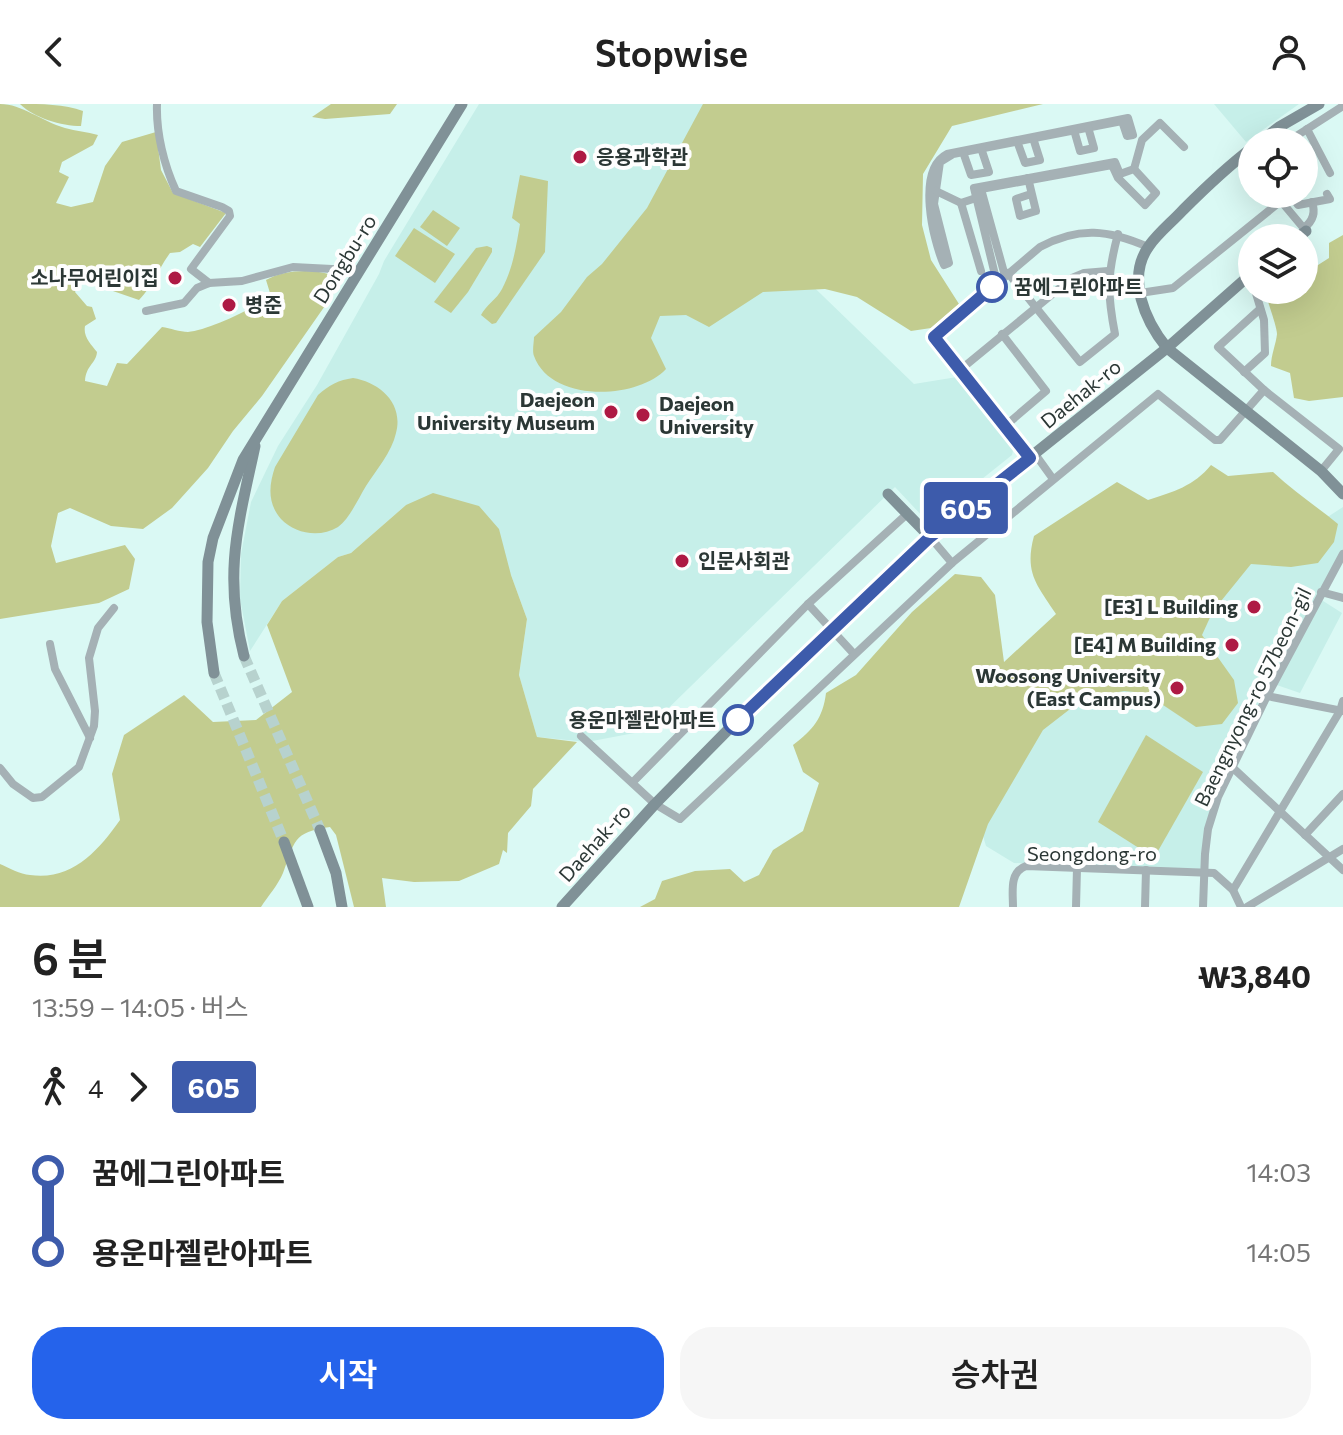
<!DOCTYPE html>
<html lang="ko">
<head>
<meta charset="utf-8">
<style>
  :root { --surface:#fff; --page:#f6f6f6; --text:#222; --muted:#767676; --accent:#2563eb }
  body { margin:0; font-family:Commissioner,"Noto Sans KR",sans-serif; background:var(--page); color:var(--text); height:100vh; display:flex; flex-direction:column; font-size:30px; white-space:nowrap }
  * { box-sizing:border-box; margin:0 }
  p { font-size:26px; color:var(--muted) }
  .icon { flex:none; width:44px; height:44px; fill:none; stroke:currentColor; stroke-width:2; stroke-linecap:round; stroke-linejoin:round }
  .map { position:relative; height:803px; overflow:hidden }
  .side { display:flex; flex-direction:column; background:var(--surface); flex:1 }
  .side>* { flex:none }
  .badge { padding:0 16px; border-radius:6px; font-size:28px; line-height:52px }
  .fabs { position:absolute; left:1238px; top:24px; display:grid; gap:16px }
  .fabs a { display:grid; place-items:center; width:80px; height:80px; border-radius:50%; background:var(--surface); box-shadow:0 8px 32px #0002; font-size:40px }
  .map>.badge { position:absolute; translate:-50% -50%; box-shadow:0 0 0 4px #fff }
  .legs { display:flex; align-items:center; gap:12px; height:88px; padding:0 32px; font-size:26px }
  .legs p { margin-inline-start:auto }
  .overview { display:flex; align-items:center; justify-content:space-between; height:136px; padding:0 32px }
  h1 { font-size:44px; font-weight:600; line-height:60px }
  .cta { display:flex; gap:16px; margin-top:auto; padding:16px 32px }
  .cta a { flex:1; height:92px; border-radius:32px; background:var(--accent); color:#fff; font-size:32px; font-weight:600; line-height:92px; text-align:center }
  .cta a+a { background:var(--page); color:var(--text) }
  ul { padding:0 32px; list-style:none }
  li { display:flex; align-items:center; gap:28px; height:80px; font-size:30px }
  li i { display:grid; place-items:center; width:12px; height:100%; margin:0 10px; background:currentColor }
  li i::after { content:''; width:20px; height:20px; margin:-10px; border:6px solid; border-radius:50%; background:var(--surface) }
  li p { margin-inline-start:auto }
  li:first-child i { background:linear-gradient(#0000 50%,currentColor 0) }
  li:last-child i { background:linear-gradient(currentColor 50%,#0000 0) }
  header { display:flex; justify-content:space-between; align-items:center; height:104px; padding:0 32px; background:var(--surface); font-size:36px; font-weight:600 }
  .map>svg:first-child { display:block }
  .built { fill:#c6efe9 }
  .green { fill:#c2cc8f }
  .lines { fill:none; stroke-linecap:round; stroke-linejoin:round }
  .secondary-tunnel { stroke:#b7d2ce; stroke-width:11; stroke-dasharray:11 5.5; stroke-linecap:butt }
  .street { stroke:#a5b1b5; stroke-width:8 }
  .secondary { stroke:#809197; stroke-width:11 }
  .line-1-casing { stroke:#fff; stroke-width:18 }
  .line-1 { stroke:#3d5bab; stroke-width:12 }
  .poi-dot { fill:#ae1a44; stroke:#fefefe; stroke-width:3 }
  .stop-1-dot { fill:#fff; stroke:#3d5bab; stroke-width:4 }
  .labels { text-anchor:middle; stroke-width:8; stroke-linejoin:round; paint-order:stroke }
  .poi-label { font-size:20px; font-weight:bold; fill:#2b3735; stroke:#fefefe; text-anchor:end }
  .street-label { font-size:20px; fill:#2b3735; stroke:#fefefe }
  .stop-label { font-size:20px; font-weight:bold; fill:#2b3735; stroke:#fefefe; text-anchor:start }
</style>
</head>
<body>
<header><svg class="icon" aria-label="back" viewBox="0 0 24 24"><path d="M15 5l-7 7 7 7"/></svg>Stopwise<svg class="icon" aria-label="person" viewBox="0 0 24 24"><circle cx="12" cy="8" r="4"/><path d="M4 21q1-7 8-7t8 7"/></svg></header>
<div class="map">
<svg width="1343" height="803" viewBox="0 0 1343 803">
  <rect width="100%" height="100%" fill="#daf9f4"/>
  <g class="built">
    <polygon points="479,0 730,0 733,105 914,280 957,273 1014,342 1012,351 932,415 924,414 895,383 645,627 587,638 537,633 519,571 527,515 511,471 406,401 351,449 338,453 282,497 250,547 240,495 241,450 251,398 278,342 317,281 379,170 384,157"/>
    <polygon points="1214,0 1299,0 1246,38"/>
    <polygon points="1343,403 1343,456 1320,495 1342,509 1300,589 1271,579 1229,661 1201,765 1014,759 986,742 980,722 1036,627 1247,451 1326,414"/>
  </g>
  <g class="green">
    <path d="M0 0C22 0 41 17 65 24 76 27 87 28 98 31L93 41 62 58 59 68 69 73 56 99 71 103 93 98 105 62 122 38 156 28 161 66 173 89 226 109 200 143 193 140 180 148 170 149C157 167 155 179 139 196L81 176 75 188 87 202 92 203 96 215 85 222C83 233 91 240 97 248 96 260 86 261 85 277L107 282 117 259 127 260 162 223C170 224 180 228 188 228 208 226 258 204 270 189L266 176C287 164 323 164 343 176L262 292 233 327 208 364 172 404 143 425 111 422 70 404 58 409 51 442 56 459 125 441 135 455 129 485 99 499 0 515Z"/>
    <path d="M20 0C41 0 65 0 83 7L81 22C61 22 34 14 20 0Z"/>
    <polygon points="331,0 397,0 390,10 325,15 312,13"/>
    <path d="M703 0H1043L952 22 923 70 922 121 931 156 959 200 931 224 911 227 857 193 825 185 763 188 709 223 686 211 660 212 651 234 666 265C637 296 551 299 534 252 532 247 534 238 534 233L561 208 587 173 602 160 647 104Z"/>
    <path d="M520 71 548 77 545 148 496 219 492 220 481 211C486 201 497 195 502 185 513 164 516 143 520 120L512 114Z"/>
    <polygon points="433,106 460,124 447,142 420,123"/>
    <polygon points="414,124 455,150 435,179 395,152"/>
    <path d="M1343 131V293L1309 297 1294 294 1290 269 1271 262C1271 251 1276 240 1277 230 1277 222 1267 197 1265 186H1304V156L1318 161 1329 154V139Z"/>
    <polygon points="487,142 492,144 492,148 468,188 451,209 434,198 476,144"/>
    <path d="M353 274C379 278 404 299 396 329 392 348 376 366 366 382 358 395 350 414 338 423 320 434 295 430 281 415 267 399 269 381 275 363L318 291C329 281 339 276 353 274Z"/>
    <path d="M1211 361 1228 372 1273 368C1293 387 1316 402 1338 420L1334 438 1318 459 1291 463 1251 460 1213 507 1202 531 1234 576 1238 599 1222 620 1196 623 1145 589 1124 587 1083 595 1043 626 988 720 959 803H640L655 795 662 777 695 767 730 765 744 778 759 771 773 746 803 727 819 679 803 668 793 641C813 626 823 614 826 589L856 571 912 508 955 470 981 473 995 491 1004 558 1056 510C1037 481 1024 469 1034 432L1117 378 1148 396C1173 388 1194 382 1211 361Z"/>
    <path d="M433 389 479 402 499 425 511 471 527 515 519 571 537 633 577 638 533 685 531 702 508 729 507 749 503 746 499 760 459 777 414 778 382 774 386 803H354L336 731 330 723C292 728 295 738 283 769 278 781 268 792 261 803H0V760C9 764 20 770 30 771 72 777 98 747 120 716L112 670 124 631 184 591 213 618 256 616 292 588 267 521 282 497 338 453 351 449 406 401Z"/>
    <polygon points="1146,631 1203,668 1158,747 1142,746 1098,718"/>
  </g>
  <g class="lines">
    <g class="secondary-tunnel">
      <polyline points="244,552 320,726"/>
      <polyline points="214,569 284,738"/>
    </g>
    <g class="street">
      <path d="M157 0C156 29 164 61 176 87L222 103 229 107 230 112 191 165 209 179"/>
      <path d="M1128 14 1133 31 1127 32 1122 17 953 50 940 58 934 100 949 159 944 161C933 136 916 66 947 50Z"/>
      <polyline points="1307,25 1330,69"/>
      <polyline points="1074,26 1080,47 1094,44 1088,23"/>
      <polyline points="1017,37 1025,59 1040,56 1033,34"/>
      <polyline points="1287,38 1343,2"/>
      <polyline points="963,48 971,71 989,68 981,44"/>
      <polyline points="1244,50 1252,60"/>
      <polyline points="1134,65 1142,36 1160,19 1184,43"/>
      <polyline points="1028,74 1036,107 1020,112 1016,95 1031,90"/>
      <polyline points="936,87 961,99 979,93"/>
      <polyline points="1275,90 1306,127"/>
      <polyline points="1290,90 1298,101 1330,95 1327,90"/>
      <polyline points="961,99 981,167"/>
      <path d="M1304 124C1313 117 1316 109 1312 98"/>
      <path d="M1008 169 1080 258 1115 230C1107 189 1107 171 1118 130"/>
      <polyline points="997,179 974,84 1115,58 1120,70 1134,65 1156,89 1145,101 1118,74 1112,61 981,85 1005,172"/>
      <polyline points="1140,189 1173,184 1281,97"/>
      <polyline points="1260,205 1218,243 1264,286 1339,345 1321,367"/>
      <polyline points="146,207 184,199 197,184 209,179 242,177 293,163 332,165 357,169"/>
      <polyline points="1002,230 1046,287 1005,322"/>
      <polyline points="960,266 1072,174 1084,169 1108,167"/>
      <polyline points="1244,268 1265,249 1264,216 1255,186"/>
      <polyline points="1035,350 1053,375"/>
      <path d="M1030 354 934 233 1040 143C1079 122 1109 126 1148 143"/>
      <polyline points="930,433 952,459"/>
      <polyline points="1321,488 1343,494"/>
      <polyline points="808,500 854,550"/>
      <polyline points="50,540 55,565 90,634"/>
      <polyline points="1267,592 1343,607"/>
      <polyline points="581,632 655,700 680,715 952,459 1158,290 1215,336 1220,336 1264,286"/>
      <polyline points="0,664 13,680 33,694 42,693 79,663 94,622 95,607 89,554 98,524 114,504"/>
      <polyline points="1233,664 1343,766"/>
      <polyline points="633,678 808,500 907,410"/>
      <polyline points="1305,731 1343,690"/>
      <polyline points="1233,786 1340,607 1343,597"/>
      <path d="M1013 803C1013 788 1009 768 1026 762L1214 769 1233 786 1241 803"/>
      <polyline points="1076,803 1077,764"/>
      <polyline points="1145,803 1146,766"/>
      <polyline points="1203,803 1205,750 1208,725 1218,693 1267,592 1343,450"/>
      <polyline points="1247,803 1343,745"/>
    </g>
    <g class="secondary">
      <polyline points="1260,38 1279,23 1319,0"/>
      <path d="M1252 44C1227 63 1205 84 1183 106 1172 118 1158 129 1149 142 1126 174 1145 217 1167 244L1321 367 1343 390"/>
      <polyline points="1297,134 1306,127"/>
      <polyline points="888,390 930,433"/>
      <path d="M244 552C223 470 238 421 255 342"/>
      <polyline points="214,569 207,518 208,458 213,434 243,356 462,0"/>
      <polyline points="320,726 336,769 342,803"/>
      <polyline points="284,738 308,803"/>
      <polyline points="562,803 655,700 784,569 930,433 1167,244 1252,169"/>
    </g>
  </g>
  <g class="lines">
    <defs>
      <polyline id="line-1" points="738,616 930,433 1030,354 934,233 992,183"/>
    </defs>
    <use href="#line-1" class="line-1-casing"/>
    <use href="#line-1" class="line-1"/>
  </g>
  <g class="poi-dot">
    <circle cx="580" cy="53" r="8"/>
    <circle cx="175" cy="174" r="8"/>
    <circle cx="229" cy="201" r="8"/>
    <circle cx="611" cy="308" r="8"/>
    <circle cx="643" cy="311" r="8"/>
    <circle cx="682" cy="457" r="8"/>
    <circle cx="1254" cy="503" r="8"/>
    <circle cx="1232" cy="541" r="8"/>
    <circle cx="1177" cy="584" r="8"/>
  </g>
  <g class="stop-1-dot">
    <circle cx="992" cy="183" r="14"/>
    <circle cx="738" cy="616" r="14"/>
  </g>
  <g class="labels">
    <g class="poi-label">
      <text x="596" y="60" text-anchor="start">응용과학관</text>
      <text x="159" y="181">소나무어린이집</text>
      <text x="245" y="208" text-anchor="start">병준</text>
      <text x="595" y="303">Daejeon<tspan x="595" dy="23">University Museum</tspan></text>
      <text x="659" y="307" text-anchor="start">Daejeon<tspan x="659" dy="23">University</tspan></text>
      <text x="698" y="464" text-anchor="start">인문사회관</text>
      <text x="1238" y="510">[E3] L Building</text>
      <text x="1216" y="548">[E4] M Building</text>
      <text x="1161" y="579">Woosong University<tspan x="1161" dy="23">(East Campus)</tspan></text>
    </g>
    <g class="street-label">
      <text transform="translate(345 155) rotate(-58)" y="7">Dongbu-ro</text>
      <text transform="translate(1081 290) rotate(-39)" y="7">Daehak-ro</text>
      <text transform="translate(1253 593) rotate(-64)" y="7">Baengnyong-ro 57beon-gil</text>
      <text transform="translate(595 739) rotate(-48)" y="7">Daehak-ro</text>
      <text x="1092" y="757">Seongdong-ro</text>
    </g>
    <g class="stop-label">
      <text x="1014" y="190">꿈에그린아파트</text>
      <text x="716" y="623" text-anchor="end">용운마젤란아파트</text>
    </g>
  </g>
</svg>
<div class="fabs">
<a><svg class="icon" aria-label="locate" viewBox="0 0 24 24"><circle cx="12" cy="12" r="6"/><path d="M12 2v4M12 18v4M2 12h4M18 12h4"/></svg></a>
<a><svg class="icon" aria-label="layers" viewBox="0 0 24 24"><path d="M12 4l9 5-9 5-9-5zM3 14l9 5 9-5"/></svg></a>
</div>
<b class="badge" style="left:966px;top:404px;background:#3d5bab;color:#fff">605</b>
</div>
<section class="side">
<div class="overview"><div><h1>6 분</h1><p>13:59 – 14:05 · 버스</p></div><b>₩3,840</b></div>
<div class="legs"><svg class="icon" aria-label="walk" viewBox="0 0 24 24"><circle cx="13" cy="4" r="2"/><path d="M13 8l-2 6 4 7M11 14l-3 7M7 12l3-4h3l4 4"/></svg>4<svg class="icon" aria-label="forward" viewBox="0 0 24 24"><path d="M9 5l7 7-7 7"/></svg><b class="badge" style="background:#3d5bab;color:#fff">605</b></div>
<ul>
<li><i style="color:#3d5bab"></i><b>꿈에그린아파트</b><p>14:03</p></li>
<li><i style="color:#3d5bab"></i><b>용운마젤란아파트</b><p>14:05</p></li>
</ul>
<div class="cta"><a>시작</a><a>승차권</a></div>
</section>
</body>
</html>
